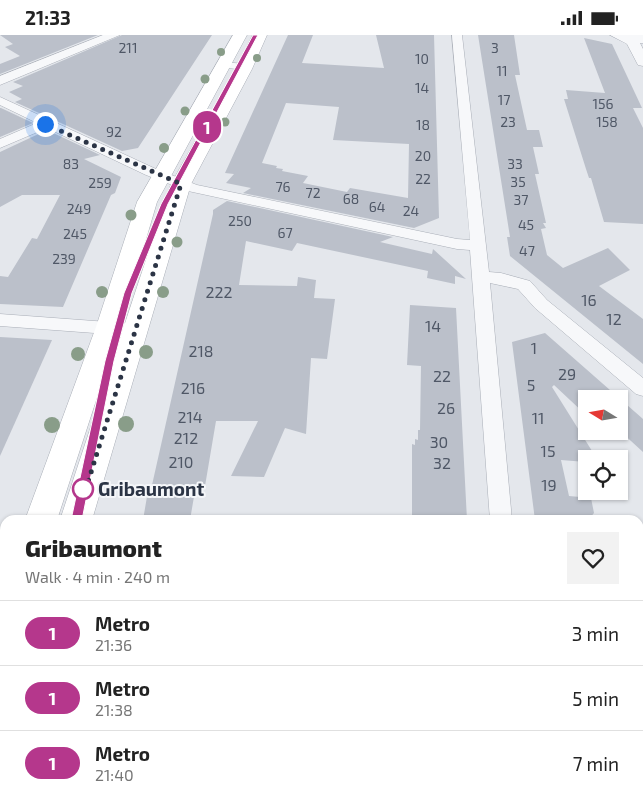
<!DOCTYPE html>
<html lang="en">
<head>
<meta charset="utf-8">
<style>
  :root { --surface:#fff; --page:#f2f2f2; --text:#222; --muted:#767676; --line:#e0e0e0 }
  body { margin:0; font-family:"Exo 2",sans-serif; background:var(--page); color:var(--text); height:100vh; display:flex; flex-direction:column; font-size:19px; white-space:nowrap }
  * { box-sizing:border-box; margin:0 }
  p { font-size:16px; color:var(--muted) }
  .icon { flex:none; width:28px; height:28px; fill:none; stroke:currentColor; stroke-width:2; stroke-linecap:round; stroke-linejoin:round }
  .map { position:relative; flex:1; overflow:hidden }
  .sheet { position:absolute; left:0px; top:480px; width:644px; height:290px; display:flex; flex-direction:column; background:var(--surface); border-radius:15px 15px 0 0; box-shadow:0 1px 4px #0004 }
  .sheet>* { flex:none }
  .badge { padding:0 10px; border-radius:16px; font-size:18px; line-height:32px }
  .needle { width:32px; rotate:281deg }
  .buttons { position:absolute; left:578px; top:355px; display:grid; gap:10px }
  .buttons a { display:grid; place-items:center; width:50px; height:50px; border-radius:0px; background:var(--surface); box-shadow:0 1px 4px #0004; font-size:25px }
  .you { position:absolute; width:25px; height:25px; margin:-12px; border:4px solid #fff; border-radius:50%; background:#1a73e8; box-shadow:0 0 0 8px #1a73e833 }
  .map>.badge { position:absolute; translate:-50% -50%; box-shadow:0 0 0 2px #fff }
  .round { display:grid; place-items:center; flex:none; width:52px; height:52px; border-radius:0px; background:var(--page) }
  .head { display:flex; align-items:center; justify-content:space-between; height:85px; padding:0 25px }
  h1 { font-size:24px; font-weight:800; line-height:38px }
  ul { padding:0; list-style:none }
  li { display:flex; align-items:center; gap:15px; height:65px; padding:0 25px; border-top:1px solid var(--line) }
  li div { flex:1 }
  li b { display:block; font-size:19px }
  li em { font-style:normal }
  li .badge { min-width:55px; font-weight:700; text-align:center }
  .status { display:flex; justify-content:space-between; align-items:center; height:35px; padding:0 25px; background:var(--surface); direction:ltr }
  .status svg { height:14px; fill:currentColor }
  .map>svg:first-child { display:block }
  .green { fill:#c9d6c5 }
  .building { fill:#bbc0ca; fill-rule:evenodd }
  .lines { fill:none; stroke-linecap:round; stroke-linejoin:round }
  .minor-casing { stroke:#a9aeb7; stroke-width:1 }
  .tertiary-casing { stroke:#a9aeb7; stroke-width:1 }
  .secondary-casing { stroke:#a9aeb7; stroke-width:1 }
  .minor { fill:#f7f8fa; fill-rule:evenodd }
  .tertiary { fill:#f7f8fa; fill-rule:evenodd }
  .secondary { fill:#fff; fill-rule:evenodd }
  .tree { fill:#899d89 }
  .line { fill:#b5378c; stroke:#fff }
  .walk { stroke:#2b3445; stroke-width:5; stroke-dasharray:0 9 }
  .stop-dot { fill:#fff; stroke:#b5378c; stroke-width:2.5 }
  .labels { text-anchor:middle; stroke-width:4; stroke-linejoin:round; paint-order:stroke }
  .far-number-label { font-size:14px; fill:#4f5766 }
  .number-label { font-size:16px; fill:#4f5766 }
  .stop-label { font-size:19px; font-weight:bold; fill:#2b3445; stroke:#f4f6f9; text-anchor:start }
</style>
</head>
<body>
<div class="status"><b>21:33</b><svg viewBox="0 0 49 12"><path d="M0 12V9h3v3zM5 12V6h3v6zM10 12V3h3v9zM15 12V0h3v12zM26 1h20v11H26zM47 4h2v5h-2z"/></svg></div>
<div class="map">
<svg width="643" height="770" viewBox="0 0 643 770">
  <rect width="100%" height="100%" fill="#e4e7ec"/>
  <polygon class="green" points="5,551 5,615 0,612 0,555"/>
  <g class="building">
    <polygon points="0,0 98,0 0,39 0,29 20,21 5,12 13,9"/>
    <polygon points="122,0 212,0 138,113 122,116 15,67 22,64 9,57 23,51 13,47"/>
    <path d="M288 0H313L302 28 384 33 376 0H434L439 183 414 193 243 158 251 153 226 148 234 139 225 138ZM286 68 339 72 333 105 409 109 408 163 350 153 347 157 303 148 308 141 282 136 283 134 276 133 277 131 262 128Z"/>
    <polygon points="478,0 514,0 520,40 515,40 527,95 539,95 543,112 533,112 539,139 535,139 546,188 543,188 546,193 541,194 547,220 563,233 608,213 630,235 599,251 643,284 643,329 510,221 507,202 510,202"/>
    <polygon points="584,3 612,9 642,73 633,73 643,93 643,189 604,187 591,143 589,143 586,134 564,64 568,64 566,55 605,58"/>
    <polygon points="0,73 1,73 33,88 0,102"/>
    <polygon points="47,95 100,120 84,124 121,142 115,158 111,160 63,272 0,269 0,241 8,242 32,203 37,204 60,160 22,160 0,172 0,117"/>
    <polygon points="227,166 393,202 380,207 432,219 433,214 466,244 455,241 455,249 427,243 428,236 297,208 292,216 246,206 239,250 297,251 298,242 316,245 314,263 335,264 327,324 311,323 306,399 285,393 264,442 231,441 258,386 216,386 205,451 196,450 190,485 143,485 149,450 152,450 213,179 213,175"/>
    <polygon points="410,270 456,273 467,485 412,485 412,409 415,410 415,404 418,405 418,395 420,395 421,331 407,330"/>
    <polygon points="545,298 643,384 643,417 619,395 619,364 586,364 586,380 554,350 552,352 597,424 586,424 586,427 561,425 569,461 591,463 594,478 588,485 535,485 512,307"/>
    <polygon points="0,302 52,305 0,421"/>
  </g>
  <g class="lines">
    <defs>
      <g id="minor">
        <polygon points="452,0 462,0 489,237 501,238 530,246 547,265 643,343 643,361 636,359 535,273 518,254 490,248 512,485 490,485 470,215 457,214 188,156 146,140 47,93 0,113 0,104 37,88 0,70 0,62 156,134 197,150 457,204 470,205"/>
        <polygon points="223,27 245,29 250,32 245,35 219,32 218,30"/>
        <polygon points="0,279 135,289 141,291 144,295 141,299 135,301 0,291"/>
        <rect x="510" y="765" width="30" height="5"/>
      </g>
      <g id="tertiary">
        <polygon points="103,0 120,0 0,50 0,41"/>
        <polygon points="610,0 643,0 643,8 640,8 643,14 643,31 638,30 627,9"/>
        <polygon points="531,765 576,765 578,770 533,770"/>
      </g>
      <g id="secondary">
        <polygon points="233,0 247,0 157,167 120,292 57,485 25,485 96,292 137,167"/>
        <polygon points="253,0 267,0 252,34 191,149 92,485 60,485 171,149 236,34"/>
        <polygon points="5,516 5,549 0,551 0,518"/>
        <polygon points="0,618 5,619 5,655 0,654"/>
        <polygon points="3,750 5,765 39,765 39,770 0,770 0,759"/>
      </g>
    </defs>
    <use href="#minor" class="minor-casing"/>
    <use href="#tertiary" class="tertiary-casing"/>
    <use href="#secondary" class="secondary-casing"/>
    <use href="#minor" class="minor"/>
    <use href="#tertiary" class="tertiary"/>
    <use href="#secondary" class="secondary"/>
  </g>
  <g class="tree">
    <circle cx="221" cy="17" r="4"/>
    <circle cx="257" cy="23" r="4"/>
    <circle cx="205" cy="44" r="4.5"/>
    <circle cx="185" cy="76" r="4.5"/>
    <circle cx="225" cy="87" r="4.5"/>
    <circle cx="164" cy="113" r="5"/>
    <circle cx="131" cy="180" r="5.5"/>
    <circle cx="177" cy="207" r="5.5"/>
    <circle cx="102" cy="257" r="6"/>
    <circle cx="163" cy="257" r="6"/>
    <circle cx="146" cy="317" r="7"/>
    <circle cx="78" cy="319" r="7"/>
    <circle cx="126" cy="389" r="8"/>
    <circle cx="52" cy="390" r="8"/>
  </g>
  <polygon class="line" points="253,0 258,0 168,169 132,258 114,326 82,485 77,490 71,485 105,326 124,258 161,169"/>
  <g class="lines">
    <polyline class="walk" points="45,89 181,149 88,447 83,454"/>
  </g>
  <circle class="stop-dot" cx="83" cy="454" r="10"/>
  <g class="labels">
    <g class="far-number-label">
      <text x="128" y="18">211</text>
      <text x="495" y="18">3</text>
      <text x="422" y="29">10</text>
      <text x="502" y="41">11</text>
      <text x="422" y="58">14</text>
      <text x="504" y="70">17</text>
      <text x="603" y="74">156</text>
      <text x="508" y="92">23</text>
      <text x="607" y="92">158</text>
      <text x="423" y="95">18</text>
      <text x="114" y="102">92</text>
      <text x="423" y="126">20</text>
      <text x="71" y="134">83</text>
      <text x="515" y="134">33</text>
      <text x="423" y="149">22</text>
      <text x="518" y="152">35</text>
      <text x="100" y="153">259</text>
      <text x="283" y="157">76</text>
      <text x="313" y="163">72</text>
      <text x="351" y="169">68</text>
      <text x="521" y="170">37</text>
      <text x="377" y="177">64</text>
      <text x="79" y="179">249</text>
      <text x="411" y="181">24</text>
      <text x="240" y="191">250</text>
      <text x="526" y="195">45</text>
      <text x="285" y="203">67</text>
      <text x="75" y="204">245</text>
      <text x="527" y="221">47</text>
      <text x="64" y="229">239</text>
    </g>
    <g class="number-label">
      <text x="219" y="263">222</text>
      <text x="589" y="271">16</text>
      <text x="614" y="290">12</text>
      <text x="433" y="297">14</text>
      <text x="534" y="319">1</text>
      <text x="201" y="322">218</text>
      <text x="567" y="345">29</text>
      <text x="442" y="347">22</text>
      <text x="531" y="356">5</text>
      <text x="193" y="359">216</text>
      <text x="446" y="379">26</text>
      <text x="190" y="388">214</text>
      <text x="538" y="389">11</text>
      <text x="186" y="409">212</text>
      <text x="439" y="413">30</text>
      <text x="548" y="422">15</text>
      <text x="181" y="433">210</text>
      <text x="442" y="434">32</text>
      <text x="549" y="456">19</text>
    </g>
    <g class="stop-label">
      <text x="98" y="461">Gribaumont</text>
    </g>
  </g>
</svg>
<div class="buttons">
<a><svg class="needle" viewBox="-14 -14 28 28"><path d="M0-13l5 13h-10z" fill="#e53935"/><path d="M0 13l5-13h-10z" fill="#767676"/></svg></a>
<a><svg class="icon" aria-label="locate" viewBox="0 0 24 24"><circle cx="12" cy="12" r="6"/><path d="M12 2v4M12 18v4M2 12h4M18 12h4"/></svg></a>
</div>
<div class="you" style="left:45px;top:89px"></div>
<b class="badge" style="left:207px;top:92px;background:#b5378c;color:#fff">1</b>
<section class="sheet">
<div class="head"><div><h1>Gribaumont</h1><p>Walk · 4 min · 240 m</p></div><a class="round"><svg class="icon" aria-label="heart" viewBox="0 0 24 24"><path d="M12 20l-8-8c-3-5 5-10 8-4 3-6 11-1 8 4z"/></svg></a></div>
<ul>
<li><span class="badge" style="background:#b5378c;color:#fff">1</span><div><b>Metro</b><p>21:36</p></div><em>3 min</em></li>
<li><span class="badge" style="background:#b5378c;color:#fff">1</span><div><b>Metro</b><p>21:38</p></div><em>5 min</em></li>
<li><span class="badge" style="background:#b5378c;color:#fff">1</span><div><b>Metro</b><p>21:40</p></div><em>7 min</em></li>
</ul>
</section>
</div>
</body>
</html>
